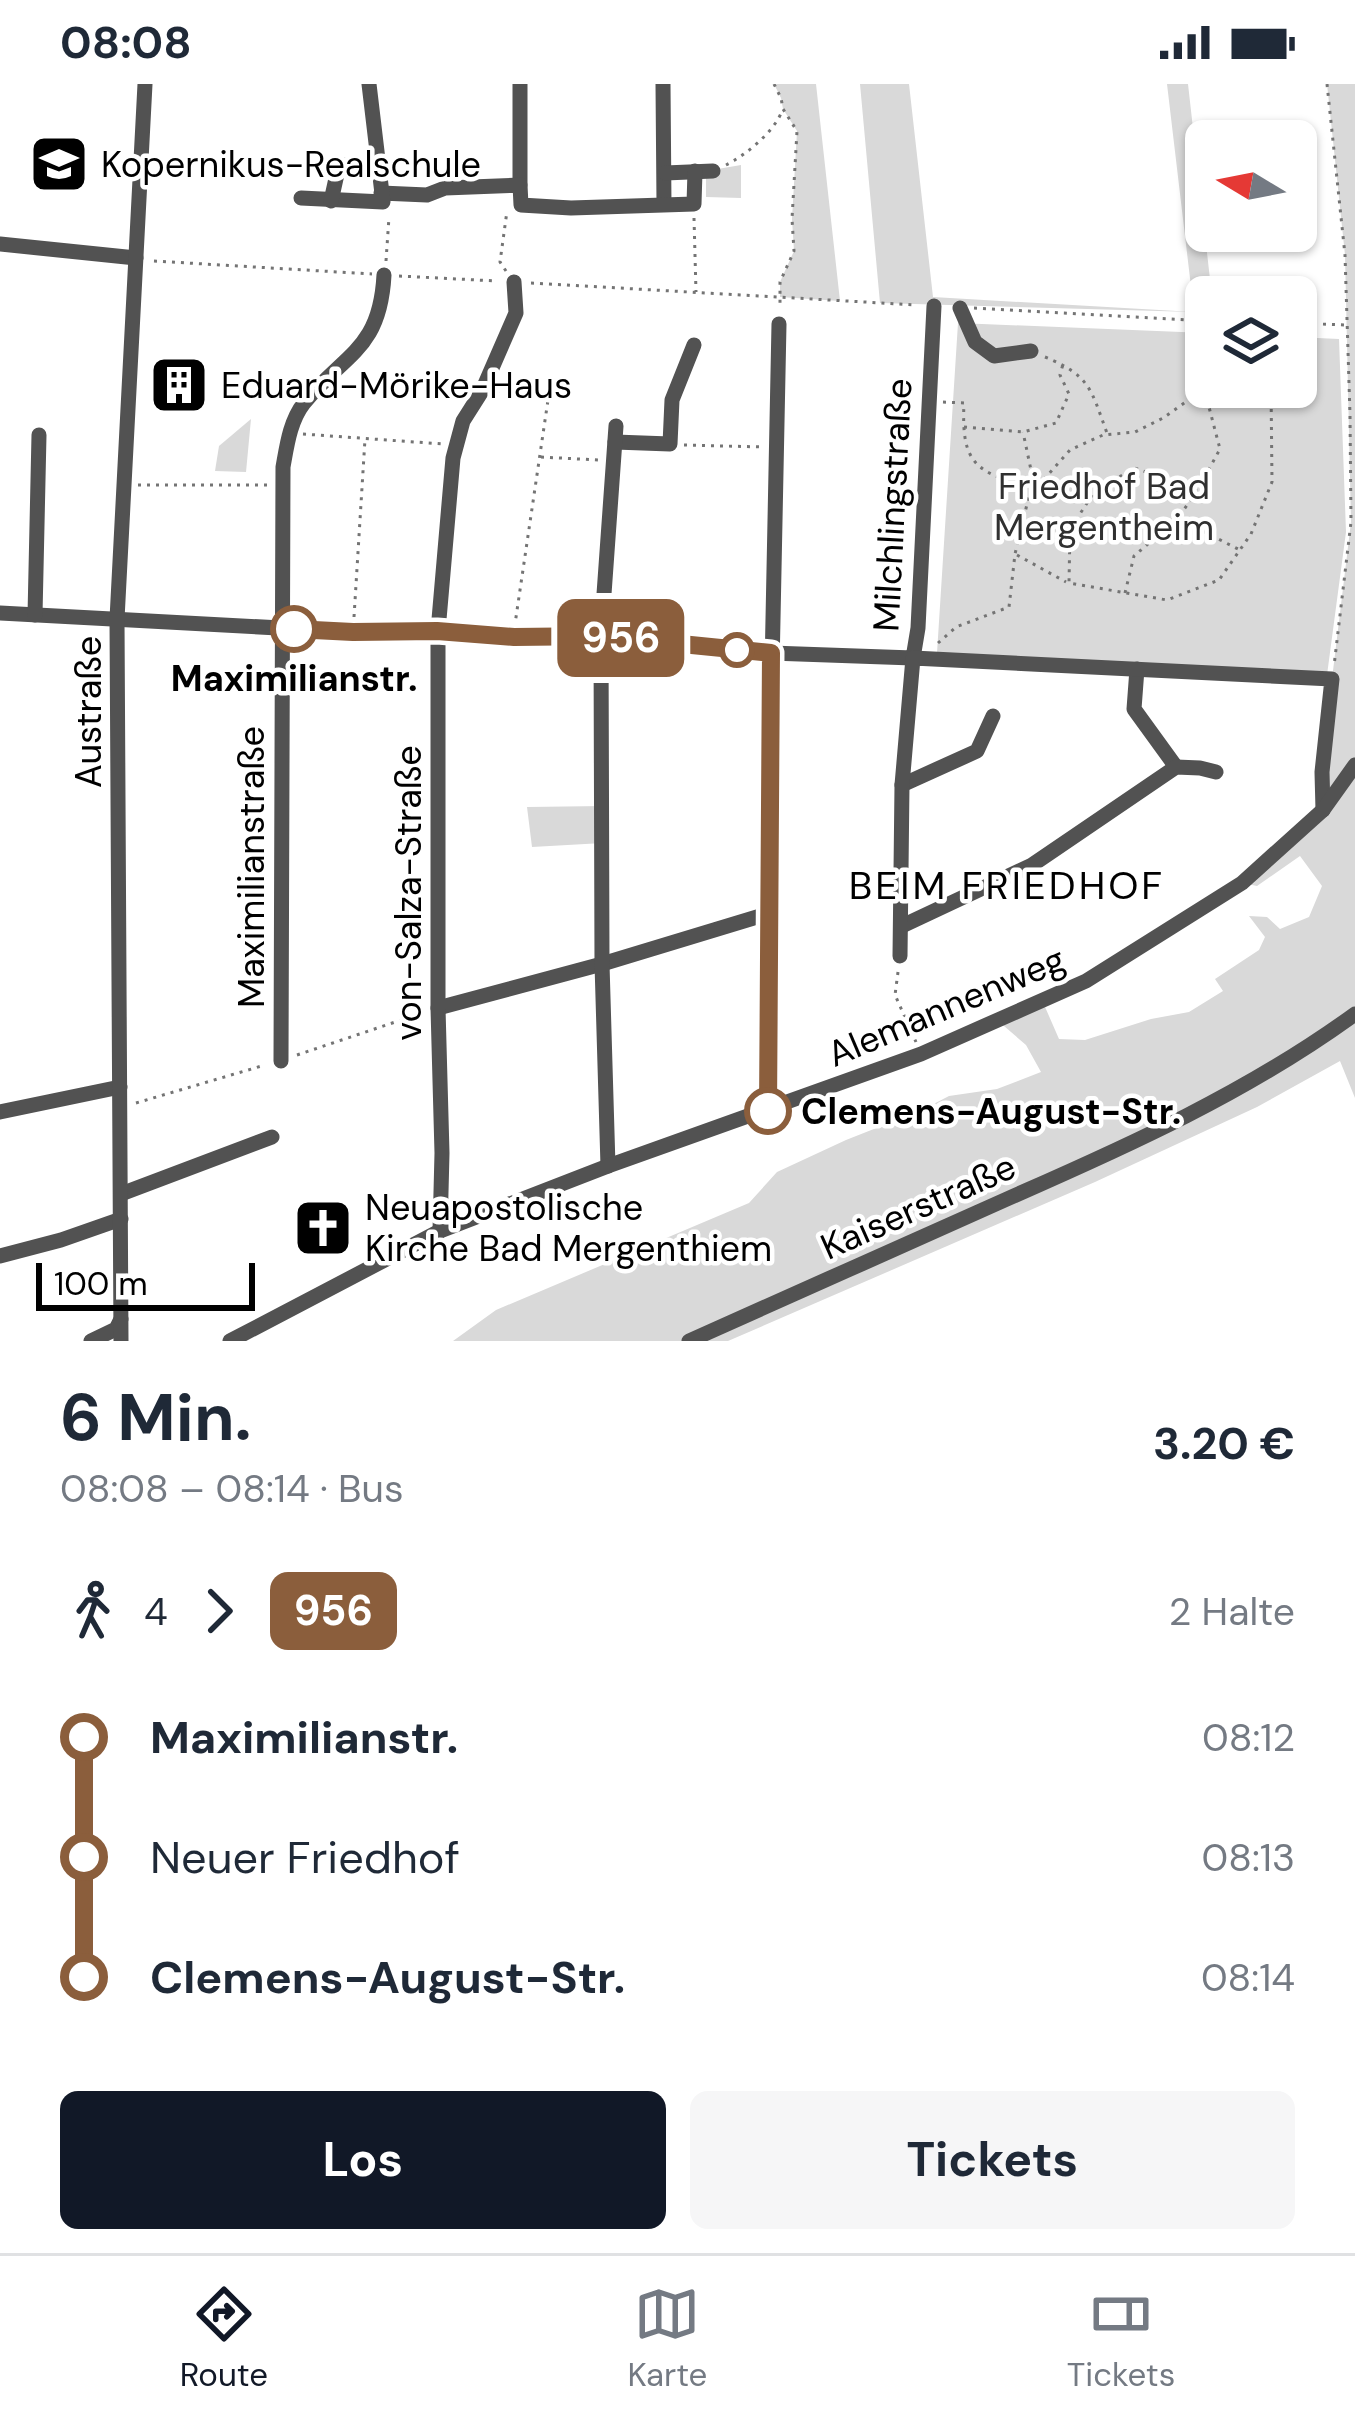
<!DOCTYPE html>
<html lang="de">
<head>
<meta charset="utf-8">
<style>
  :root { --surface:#fff; --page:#f6f6f7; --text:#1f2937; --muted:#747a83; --line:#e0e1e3; --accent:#111827 }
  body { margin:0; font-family:"DM Sans",sans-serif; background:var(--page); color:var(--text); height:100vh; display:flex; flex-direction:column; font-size:45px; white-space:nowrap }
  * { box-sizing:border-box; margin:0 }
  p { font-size:39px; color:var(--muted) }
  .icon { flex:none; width:66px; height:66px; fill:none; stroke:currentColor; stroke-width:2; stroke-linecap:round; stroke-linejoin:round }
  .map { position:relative; height:1257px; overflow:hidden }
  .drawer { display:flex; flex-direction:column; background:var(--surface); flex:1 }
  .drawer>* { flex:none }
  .badge { padding:0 24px; border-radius:18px; font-size:42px; line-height:78px }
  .needle { width:78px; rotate:280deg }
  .buttons { position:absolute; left:1185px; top:36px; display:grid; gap:24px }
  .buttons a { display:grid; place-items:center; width:132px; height:132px; border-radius:18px; background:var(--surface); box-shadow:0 3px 9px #0004; font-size:60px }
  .scale { position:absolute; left:36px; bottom:30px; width:219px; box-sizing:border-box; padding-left:12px; border:6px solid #000; border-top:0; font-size:33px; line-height:42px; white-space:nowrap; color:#000; -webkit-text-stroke:9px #fff; paint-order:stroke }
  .map>.badge { position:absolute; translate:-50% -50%; box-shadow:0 0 0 6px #fff }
  .legs { display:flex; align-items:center; gap:18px; height:132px; padding:0 60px; font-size:39px }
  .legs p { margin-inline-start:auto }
  .overview { display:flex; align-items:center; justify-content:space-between; height:204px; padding:0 60px }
  h1 { font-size:66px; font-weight:700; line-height:90px }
  .action { display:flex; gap:24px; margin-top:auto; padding:24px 60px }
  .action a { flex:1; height:138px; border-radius:18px; background:var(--accent); color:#fff; font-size:48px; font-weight:700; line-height:138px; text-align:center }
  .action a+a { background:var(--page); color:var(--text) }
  ul { padding:0 60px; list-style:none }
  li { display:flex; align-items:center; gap:42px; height:120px; font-size:45px }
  li i { display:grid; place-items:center; width:18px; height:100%; margin:0 15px; background:currentColor }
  li i::after { content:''; width:30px; height:30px; margin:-15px; border:9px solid; border-radius:50%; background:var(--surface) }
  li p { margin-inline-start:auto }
  li:first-child i { background:linear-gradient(#0000 50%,currentColor 0) }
  li:last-child i { background:linear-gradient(currentColor 50%,#0000 0) }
  .status { display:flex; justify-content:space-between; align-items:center; height:84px; padding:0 60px; background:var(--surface); direction:ltr }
  .status svg { height:33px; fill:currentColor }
  .menu { display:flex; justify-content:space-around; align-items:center; height:168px; border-top:3px solid var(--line); background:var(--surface); font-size:33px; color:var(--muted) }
  .menu a { display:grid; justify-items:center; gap:6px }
  .menu .selected { color:var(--accent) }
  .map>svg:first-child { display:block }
  .green { fill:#d9d9d9 }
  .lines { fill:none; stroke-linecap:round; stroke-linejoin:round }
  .path { stroke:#747474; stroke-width:3; stroke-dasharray:3 6; stroke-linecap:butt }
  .minor { stroke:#525252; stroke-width:15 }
  .line-1-casing { stroke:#fff; stroke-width:27 }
  .line-1 { stroke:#8b5e3c; stroke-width:18 }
  .stop-1-dot { fill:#fff; stroke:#8b5e3c; stroke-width:6 }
  .labels { text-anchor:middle; stroke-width:9; stroke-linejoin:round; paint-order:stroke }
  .poi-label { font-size:36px; fill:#000; stroke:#fff; text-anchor:start }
  .park-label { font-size:36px; fill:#303030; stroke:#fff }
  .street-label { font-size:36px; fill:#000; stroke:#fff }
  .stop-label { font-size:36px; font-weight:bold; fill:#000; stroke:#fff }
  .neighbourhood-label { font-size:39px; letter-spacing:3px; fill:#000; stroke:#fff }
</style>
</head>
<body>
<div class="status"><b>08:08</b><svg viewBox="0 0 49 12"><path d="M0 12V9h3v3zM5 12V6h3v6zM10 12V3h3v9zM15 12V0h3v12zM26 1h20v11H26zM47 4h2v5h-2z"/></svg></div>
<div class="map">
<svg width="1355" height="1257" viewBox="0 0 1355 1257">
  <rect width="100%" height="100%" fill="#fff"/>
  <g class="green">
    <polygon points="774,0 816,0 840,217 780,213 780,198 794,167 792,135 797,47 783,25 781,14"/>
    <polygon points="860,0 909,0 933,213 1194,228 1167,0 1188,0 1212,213 1206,213 1206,237 1196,237 1194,228 880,219"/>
    <polygon points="1327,0 1355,0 1355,1014 1340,977 1257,1023 1095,1098 728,1257 453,1257 496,1226 749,1119 777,1088 846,1056 922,1026 949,1012 997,1005 1041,988 1026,961 997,936 1042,916 1059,955 1085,956 1151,935 1189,928 1223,907 1215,895 1259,866 1265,853 1249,832 1267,833 1280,845 1309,833 1322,802 1300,772 1257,802 1242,799 1323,726 1332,595 1351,438 1345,171"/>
    <polygon points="741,81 741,114 706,113 706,87"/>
    <polygon points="958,239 1206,249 1206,303 1296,303 1296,253 1339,255 1346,448 1327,591 937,569"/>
    <polygon points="251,335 246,388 215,387 219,362"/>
    <polygon points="604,722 603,759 532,763 527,723"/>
  </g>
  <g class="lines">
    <g class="path">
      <polyline points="774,0 781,14 783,25 797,47 792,135 794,167 780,198 780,223"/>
      <polyline points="1327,0 1345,171 1350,331 1351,438 1334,582"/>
      <path d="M726 81C746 71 774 48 782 27"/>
      <polyline points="694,134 696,208"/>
      <polyline points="154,177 372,190"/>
      <polyline points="386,177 389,133"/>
      <polyline points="506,187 500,178 507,127"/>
      <polyline points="399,192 497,197"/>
      <polyline points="531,199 917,221"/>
      <polyline points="974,224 1206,237"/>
      <polyline points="1296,239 1344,241"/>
      <path d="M1045 273C1091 292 1091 306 1107 349"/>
      <polyline points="496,309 548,316 515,540"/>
      <path d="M943 318 964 319C961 382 976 388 1035 405L1023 348"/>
      <polyline points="964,343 1023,348 1056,339 1069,310 1060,291 1063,280"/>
      <polyline points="303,350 443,360"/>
      <polyline points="684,361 764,363"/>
      <polyline points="541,373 598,376"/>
      <polyline points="138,401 267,401"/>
      <polyline points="1197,407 1135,384 1095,407 1070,445 1069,499 1167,516 1219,496 1251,450 1272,398 1271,303"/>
      <polyline points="1179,435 1240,466"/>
      <polyline points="1017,471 1066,498"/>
      <polyline points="1125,509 1134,472 1178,434 1197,407 1220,365 1205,308"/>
      <polyline points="354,533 365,355"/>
      <polyline points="938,559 956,543 1009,523 1015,470 1029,412 1070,366 1103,351 1135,348 1163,334 1207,303"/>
      <polyline points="898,888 895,911 916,958"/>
      <polyline points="297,971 425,928"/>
      <polyline points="136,1019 265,981"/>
    </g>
    <g class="minor">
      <polyline points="663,0 664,120"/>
      <polyline points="665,89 713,87"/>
      <polyline points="520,101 520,0"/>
      <polyline points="381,109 427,111 445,104 520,101 521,121 571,124 694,120 695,87"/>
      <polyline points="301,114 383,118 369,0"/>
      <polyline points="331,117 339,81 380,83"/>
      <polyline points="0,160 136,174"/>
      <polyline points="960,224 975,258 994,272 1031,267"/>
      <polyline points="615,358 670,360 672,316 694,261"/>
      <polyline points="0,529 354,548 438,547 514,553 601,552 771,569 913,574 918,544 934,222"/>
      <polyline points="35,531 39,351"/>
      <polyline points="1137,585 1134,625 1176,683"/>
      <polyline points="902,701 977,667 993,632"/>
      <polyline points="902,842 1032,781 1176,683 1200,684 1216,688"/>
      <polyline points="900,872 902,701 913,574 1332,595 1322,688 1323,726"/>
      <polyline points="438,924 602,880 767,830"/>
      <path d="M281 977 283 383C287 361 290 337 304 319 345 269 380 266 384 191"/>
      <polyline points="768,1027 767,830 779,240"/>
      <polyline points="0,1028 120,1003"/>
      <polyline points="608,1082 602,880 601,552 616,342"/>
      <polyline points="121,1110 272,1053"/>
      <polyline points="440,1147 442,1069 438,924 438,547 453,374 463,337 482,307 516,229 514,198"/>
      <polyline points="0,1172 61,1156 121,1135"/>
      <polyline points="91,1257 116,1245 121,1235"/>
      <polyline points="121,1257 117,535 145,0"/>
      <polyline points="230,1257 440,1147 608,1082 921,970 1086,897 1242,799 1323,726 1355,681"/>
      <path d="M689 1257C795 1210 901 1162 1007 1115 1128 1062 1248 1008 1355 930"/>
    </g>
  </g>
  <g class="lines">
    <defs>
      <polyline id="line-1" points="294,545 353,548 437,547 514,553 601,552 771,569 768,1027"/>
    </defs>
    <use href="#line-1" class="line-1-casing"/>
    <use href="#line-1" class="line-1"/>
  </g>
  <defs>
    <symbol id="school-square" viewBox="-11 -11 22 22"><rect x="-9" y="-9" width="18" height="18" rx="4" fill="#000" stroke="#fff"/><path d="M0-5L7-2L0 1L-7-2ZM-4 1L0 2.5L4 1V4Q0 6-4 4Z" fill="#fff"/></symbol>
    <symbol id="building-square" viewBox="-11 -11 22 22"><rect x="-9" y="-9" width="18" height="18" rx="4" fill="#000" stroke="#fff"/><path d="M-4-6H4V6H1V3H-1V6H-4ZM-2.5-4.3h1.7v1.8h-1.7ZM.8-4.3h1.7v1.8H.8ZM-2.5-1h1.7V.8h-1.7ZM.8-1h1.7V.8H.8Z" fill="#fff"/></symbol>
    <symbol id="church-square" viewBox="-11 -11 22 22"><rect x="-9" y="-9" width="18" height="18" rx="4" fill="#000" stroke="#fff"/><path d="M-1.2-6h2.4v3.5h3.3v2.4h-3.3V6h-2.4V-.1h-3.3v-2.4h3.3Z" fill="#fff"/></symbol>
  </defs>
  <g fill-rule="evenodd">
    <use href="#school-square" x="26" y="47" width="66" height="66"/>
    <use href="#building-square" x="146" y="268" width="66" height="66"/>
    <use href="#church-square" x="290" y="1111" width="66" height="66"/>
  </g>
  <g class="stop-1-dot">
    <circle cx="294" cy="545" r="21"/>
    <circle cx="737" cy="566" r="15"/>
    <circle cx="768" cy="1027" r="21"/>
  </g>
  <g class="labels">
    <g class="poi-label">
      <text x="101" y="93">Kopernikus-Realschule</text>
      <text x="221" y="314">Eduard-Mörike-Haus</text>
      <text x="365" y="1136">Neuapostolische<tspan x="365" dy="41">Kirche Bad Mergenthiem</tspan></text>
    </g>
    <g class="park-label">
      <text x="1104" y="415">Friedhof Bad<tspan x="1104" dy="41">Mergentheim</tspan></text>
    </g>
    <g class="street-label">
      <text transform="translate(892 421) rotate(-87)" y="13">Milchlingstraße</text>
      <text transform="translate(88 628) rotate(-90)" y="13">Austraße</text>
      <text transform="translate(251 783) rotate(-90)" y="13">Maximilianstraße</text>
      <text transform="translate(408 809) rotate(-90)" y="13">von-Salza-Straße</text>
      <text transform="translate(946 922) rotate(-23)" y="13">Alemannenweg</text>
      <text transform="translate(918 1122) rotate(-24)" y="13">Kaiserstraße</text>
    </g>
    <g class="stop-label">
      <text x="294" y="607">Maximilianstr.</text>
      <text x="801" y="1040" text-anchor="start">Clemens-August-Str.</text>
    </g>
    <g class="neighbourhood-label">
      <text x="1007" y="815">BEIM FRIEDHOF</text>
    </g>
  </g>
</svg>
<div class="buttons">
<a><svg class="needle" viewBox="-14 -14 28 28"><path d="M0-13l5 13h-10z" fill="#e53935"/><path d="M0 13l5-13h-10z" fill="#747a83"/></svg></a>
<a><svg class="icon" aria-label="layers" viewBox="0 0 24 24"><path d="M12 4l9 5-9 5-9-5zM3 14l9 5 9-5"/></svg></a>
</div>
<div class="scale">100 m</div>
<b class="badge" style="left:621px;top:554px;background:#8b5e3c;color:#fff">956</b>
</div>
<section class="drawer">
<div class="overview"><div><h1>6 Min.</h1><p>08:08 – 08:14 · Bus</p></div><b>3.20 €</b></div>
<div class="legs"><svg class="icon" aria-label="walk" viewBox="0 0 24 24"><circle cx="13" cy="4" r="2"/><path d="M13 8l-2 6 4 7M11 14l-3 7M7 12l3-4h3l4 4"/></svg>4<svg class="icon" aria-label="forward" viewBox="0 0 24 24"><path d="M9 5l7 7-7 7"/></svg><b class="badge" style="background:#8b5e3c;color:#fff">956</b><p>2 Halte</p></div>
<ul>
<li><i style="color:#8b5e3c"></i><b>Maximilianstr.</b><p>08:12</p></li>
<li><i style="color:#8b5e3c"></i><span>Neuer Friedhof</span><p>08:13</p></li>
<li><i style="color:#8b5e3c"></i><b>Clemens-August-Str.</b><p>08:14</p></li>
</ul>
<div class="action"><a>Los</a><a>Tickets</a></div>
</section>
<nav class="menu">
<a class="selected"><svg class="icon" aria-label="directions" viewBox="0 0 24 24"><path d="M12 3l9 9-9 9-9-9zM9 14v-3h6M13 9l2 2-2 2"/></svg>Route</a>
<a><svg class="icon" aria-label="map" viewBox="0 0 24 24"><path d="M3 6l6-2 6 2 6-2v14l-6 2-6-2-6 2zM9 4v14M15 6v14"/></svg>Karte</a>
<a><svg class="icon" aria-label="tickets" viewBox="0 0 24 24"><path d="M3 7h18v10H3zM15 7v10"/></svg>Tickets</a>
</nav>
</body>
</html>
